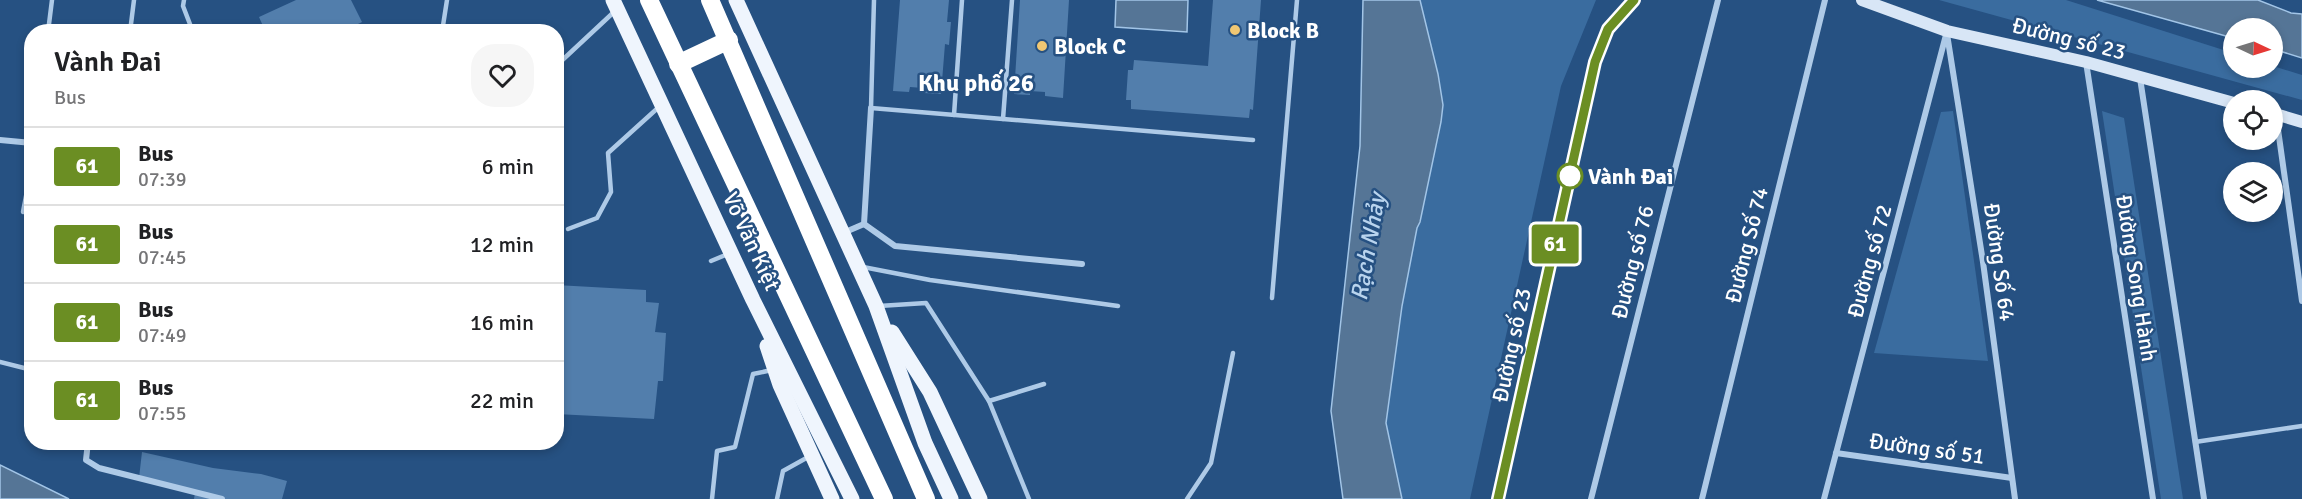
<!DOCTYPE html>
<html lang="en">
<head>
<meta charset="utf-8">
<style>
  :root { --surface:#fff; --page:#f6f6f6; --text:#202124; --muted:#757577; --line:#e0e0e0 }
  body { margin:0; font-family:Signika,sans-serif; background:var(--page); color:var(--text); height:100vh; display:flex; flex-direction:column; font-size:22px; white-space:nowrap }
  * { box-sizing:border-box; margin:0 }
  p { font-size:20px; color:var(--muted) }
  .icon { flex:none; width:33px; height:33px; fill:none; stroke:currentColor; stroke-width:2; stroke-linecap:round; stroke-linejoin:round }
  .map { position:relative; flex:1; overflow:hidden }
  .details { position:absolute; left:24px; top:24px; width:540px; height:426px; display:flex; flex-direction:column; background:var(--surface); border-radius:24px; box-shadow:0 3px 9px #0003 }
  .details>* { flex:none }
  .badge { padding:0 12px; border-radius:4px; font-size:21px; line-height:39px }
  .needle { width:39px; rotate:94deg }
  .tools { position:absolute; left:2223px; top:18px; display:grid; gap:12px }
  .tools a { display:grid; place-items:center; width:60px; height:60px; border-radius:50%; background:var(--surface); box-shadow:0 3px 9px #0003; font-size:30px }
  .map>.badge { position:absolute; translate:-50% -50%; box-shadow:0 0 0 3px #fff }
  .round { display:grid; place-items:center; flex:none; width:63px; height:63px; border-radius:24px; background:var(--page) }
  .overview { display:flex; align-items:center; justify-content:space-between; height:102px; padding:0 30px }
  h1 { font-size:28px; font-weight:600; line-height:45px }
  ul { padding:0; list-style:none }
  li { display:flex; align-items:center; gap:18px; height:78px; padding:0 30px; border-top:2px solid var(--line) }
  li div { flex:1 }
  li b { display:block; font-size:22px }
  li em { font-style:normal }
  li .badge { min-width:66px; font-weight:700; text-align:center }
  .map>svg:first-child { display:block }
  .green { fill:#3a6c9f }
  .water { fill:#557596; stroke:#a2c5e7; stroke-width:1.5 }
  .building { fill:#527eac }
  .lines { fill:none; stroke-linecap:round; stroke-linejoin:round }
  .lane { stroke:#aecae7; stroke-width:4.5 }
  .street { stroke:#aecae7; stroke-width:6 }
  .secondary { stroke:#d8e6f6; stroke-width:12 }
  .primary { stroke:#eff5fd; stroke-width:15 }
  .highway { stroke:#fff; stroke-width:18 }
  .line-casing { stroke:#fff; stroke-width:14 }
  .line { stroke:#6b8e23; stroke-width:9 }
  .poi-dot { fill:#f0c773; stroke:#265182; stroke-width:2 }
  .stop-dot { fill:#fff; stroke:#6b8e23; stroke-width:3 }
  .labels { text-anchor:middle; stroke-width:5; stroke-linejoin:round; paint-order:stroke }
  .poi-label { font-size:22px; font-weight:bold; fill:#fff; stroke:#265182; text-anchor:start }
  .street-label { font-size:22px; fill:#fff; stroke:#265182 }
  .stop-label { font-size:22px; font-weight:bold; fill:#fff; stroke:#265182; text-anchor:start }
  .neighbourhood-label { font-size:24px; font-weight:bold; fill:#fff; stroke:#265182 }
  .water-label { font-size:24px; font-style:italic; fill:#b9d4ee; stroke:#265182 }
</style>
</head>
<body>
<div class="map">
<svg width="2302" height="499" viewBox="0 0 2302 499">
  <rect width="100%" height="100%" fill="#265182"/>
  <g class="green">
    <polygon points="1420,0 1596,0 1561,86 1470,499 1402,499 1386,423 1402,306 1417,228 1420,222 1441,122 1443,105"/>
    <polygon points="1939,0 2066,0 2233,53 2234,68 2272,68 2273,66 2302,75 2302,100"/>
    <polygon points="1953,111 1988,361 1874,353 1941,112"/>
    <polygon points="2102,111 2124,118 2183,499 2161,499"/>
  </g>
  <g class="water">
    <polygon points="1116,0 1188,0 1187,32 1115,27"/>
    <polygon points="1363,0 1420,0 1438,74 1443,105 1441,122 1420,222 1417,228 1402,306 1386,423 1402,499 1343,499 1331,411 1360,146"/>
    <polygon points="2097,0 2258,0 2291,13 2302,14 2302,58 2273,49 2272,28 2234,28 2233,38"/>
    <polygon points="0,465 69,499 0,499"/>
  </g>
  <g class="building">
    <polygon points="296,0 351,0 362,22 342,32 260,32 259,29 263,26 259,17"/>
    <polygon points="900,0 949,0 947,22 951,22 949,45 945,44 941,94 923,93 923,88 910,87 909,92 893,91"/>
    <polygon points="1020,0 1069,0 1063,98 1045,96 1045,92 1030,91 1030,95 1014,94"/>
    <polygon points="1213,0 1261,0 1253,110 1250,109 1249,118 1131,109 1131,100 1126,100 1128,70 1133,70 1134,60 1208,66"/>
    <polygon points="556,285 646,290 646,302 659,303 655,332 666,333 663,381 658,381 654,419 556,414"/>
    <polygon points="142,452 213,468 261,474 287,481 282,499 194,499 195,493 139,478"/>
  </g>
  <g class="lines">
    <g class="lane">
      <polyline points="184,0 183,6 193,32"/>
      <polyline points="874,0 871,108 1003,119 1012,0"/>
      <polyline points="48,32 52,0"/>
      <polyline points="130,32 134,0"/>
      <polyline points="442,32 447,0"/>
      <polyline points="556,66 615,11"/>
      <polyline points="954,115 962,0"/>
      <polyline points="1003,119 1253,140"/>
      <polyline points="23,212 32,165"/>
      <polyline points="568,229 597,218 611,192 608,153 660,106"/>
      <polyline points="711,261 728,254"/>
      <polyline points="863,267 930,280 1118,306"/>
      <polyline points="1272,298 1297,0"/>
      <polyline points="879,306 926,303 989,401 1044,384"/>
      <polyline points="0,362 32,370"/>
      <polyline points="989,401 1029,499"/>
      <polyline points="2195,442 2302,426"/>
      <polyline points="712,499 717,451 735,447 753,374 772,370"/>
      <polyline points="777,499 783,471 810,456"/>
      <polyline points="1187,499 1211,463 1233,353"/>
    </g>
    <g class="street">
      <polyline points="1947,34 1983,262 2015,499"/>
      <polyline points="2086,62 2153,499"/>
      <polyline points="2140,78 2204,499"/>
      <polyline points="2276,115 2302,301"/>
      <polyline points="0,140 32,143"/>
      <polyline points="864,224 895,246 1082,264"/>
      <polyline points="843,233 864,224 871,108"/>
      <polyline points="88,442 86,460 99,468 222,499"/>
      <polyline points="1836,453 2012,478"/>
      <polyline points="1591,499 1718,0"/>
      <polyline points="1702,499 1825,0"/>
      <polyline points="1824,499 1947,31"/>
    </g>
    <g class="secondary">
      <polyline points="1862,0 1947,31 2086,62 2234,103"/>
      <polyline points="2272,113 2302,122"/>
      <polyline points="1498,499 1595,62 1608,29 1634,0"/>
    </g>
    <g class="primary">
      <polyline points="613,0 753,300 852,499"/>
      <polyline points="736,0 876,306 925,443 951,499"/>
      <polyline points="892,332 930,392 980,499"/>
      <polyline points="767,346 780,385 832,499"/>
    </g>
    <g class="highway">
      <polyline points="649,0 884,499"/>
      <polyline points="710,0 926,499"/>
      <polyline points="678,64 729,40"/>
    </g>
  </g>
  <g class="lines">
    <defs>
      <polyline id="line" points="1498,499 1595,62 1608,29 1634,0"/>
    </defs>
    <use href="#line" class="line-casing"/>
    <use href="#line" class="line"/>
  </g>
  <g class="poi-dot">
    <circle cx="1235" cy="30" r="6"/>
    <circle cx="1042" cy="46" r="6"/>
  </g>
  <circle class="stop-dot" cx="1570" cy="176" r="12"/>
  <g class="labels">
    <g class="poi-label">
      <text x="1247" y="38">Block B</text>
      <text x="1054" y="54">Block C</text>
    </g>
    <g class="street-label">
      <text transform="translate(2069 38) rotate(14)" y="8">Đường số 23</text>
      <text transform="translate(752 241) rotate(65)" y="8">Võ Văn Kiệt</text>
      <text transform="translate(1746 245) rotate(-76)" y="8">Đường Số 74</text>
      <text transform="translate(1869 261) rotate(-75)" y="8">Đường số 72</text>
      <text transform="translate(1632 262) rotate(-76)" y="8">Đường số 76</text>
      <text transform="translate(2000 262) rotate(82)" y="8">Đường Số 64</text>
      <text transform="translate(2137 278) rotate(81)" y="8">Đường Song Hành</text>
      <text transform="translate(1511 345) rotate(-78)" y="8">Đường số 23</text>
      <text transform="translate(1927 448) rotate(8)" y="8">Đường số 51</text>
    </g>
    <g class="stop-label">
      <text x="1588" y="184">Vành Đai</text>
    </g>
    <g class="neighbourhood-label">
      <text x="976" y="91">Khu phố 26</text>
    </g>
    <g class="water-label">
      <text transform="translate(1368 247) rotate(-80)" y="8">Rạch Nhảy</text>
    </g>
  </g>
</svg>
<div class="tools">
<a><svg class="needle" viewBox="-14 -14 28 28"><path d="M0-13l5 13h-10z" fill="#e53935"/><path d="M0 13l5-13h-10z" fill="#757577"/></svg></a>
<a><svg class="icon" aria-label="locate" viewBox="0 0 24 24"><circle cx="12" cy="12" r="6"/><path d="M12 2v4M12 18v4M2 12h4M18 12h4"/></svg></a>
<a><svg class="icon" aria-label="layers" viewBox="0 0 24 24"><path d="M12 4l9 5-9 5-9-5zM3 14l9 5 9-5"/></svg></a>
</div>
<b class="badge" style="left:1555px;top:244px;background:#6b8e23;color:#fff">61</b>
<section class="details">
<div class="overview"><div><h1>Vành Đai</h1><p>Bus</p></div><a class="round"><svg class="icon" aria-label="heart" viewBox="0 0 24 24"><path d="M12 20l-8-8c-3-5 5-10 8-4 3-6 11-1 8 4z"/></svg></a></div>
<ul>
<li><span class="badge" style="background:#6b8e23;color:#fff">61</span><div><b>Bus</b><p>07:39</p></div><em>6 min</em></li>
<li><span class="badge" style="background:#6b8e23;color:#fff">61</span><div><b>Bus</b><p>07:45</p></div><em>12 min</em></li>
<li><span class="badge" style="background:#6b8e23;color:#fff">61</span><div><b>Bus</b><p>07:49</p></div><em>16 min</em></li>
<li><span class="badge" style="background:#6b8e23;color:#fff">61</span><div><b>Bus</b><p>07:55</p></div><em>22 min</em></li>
</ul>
</section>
</div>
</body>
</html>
